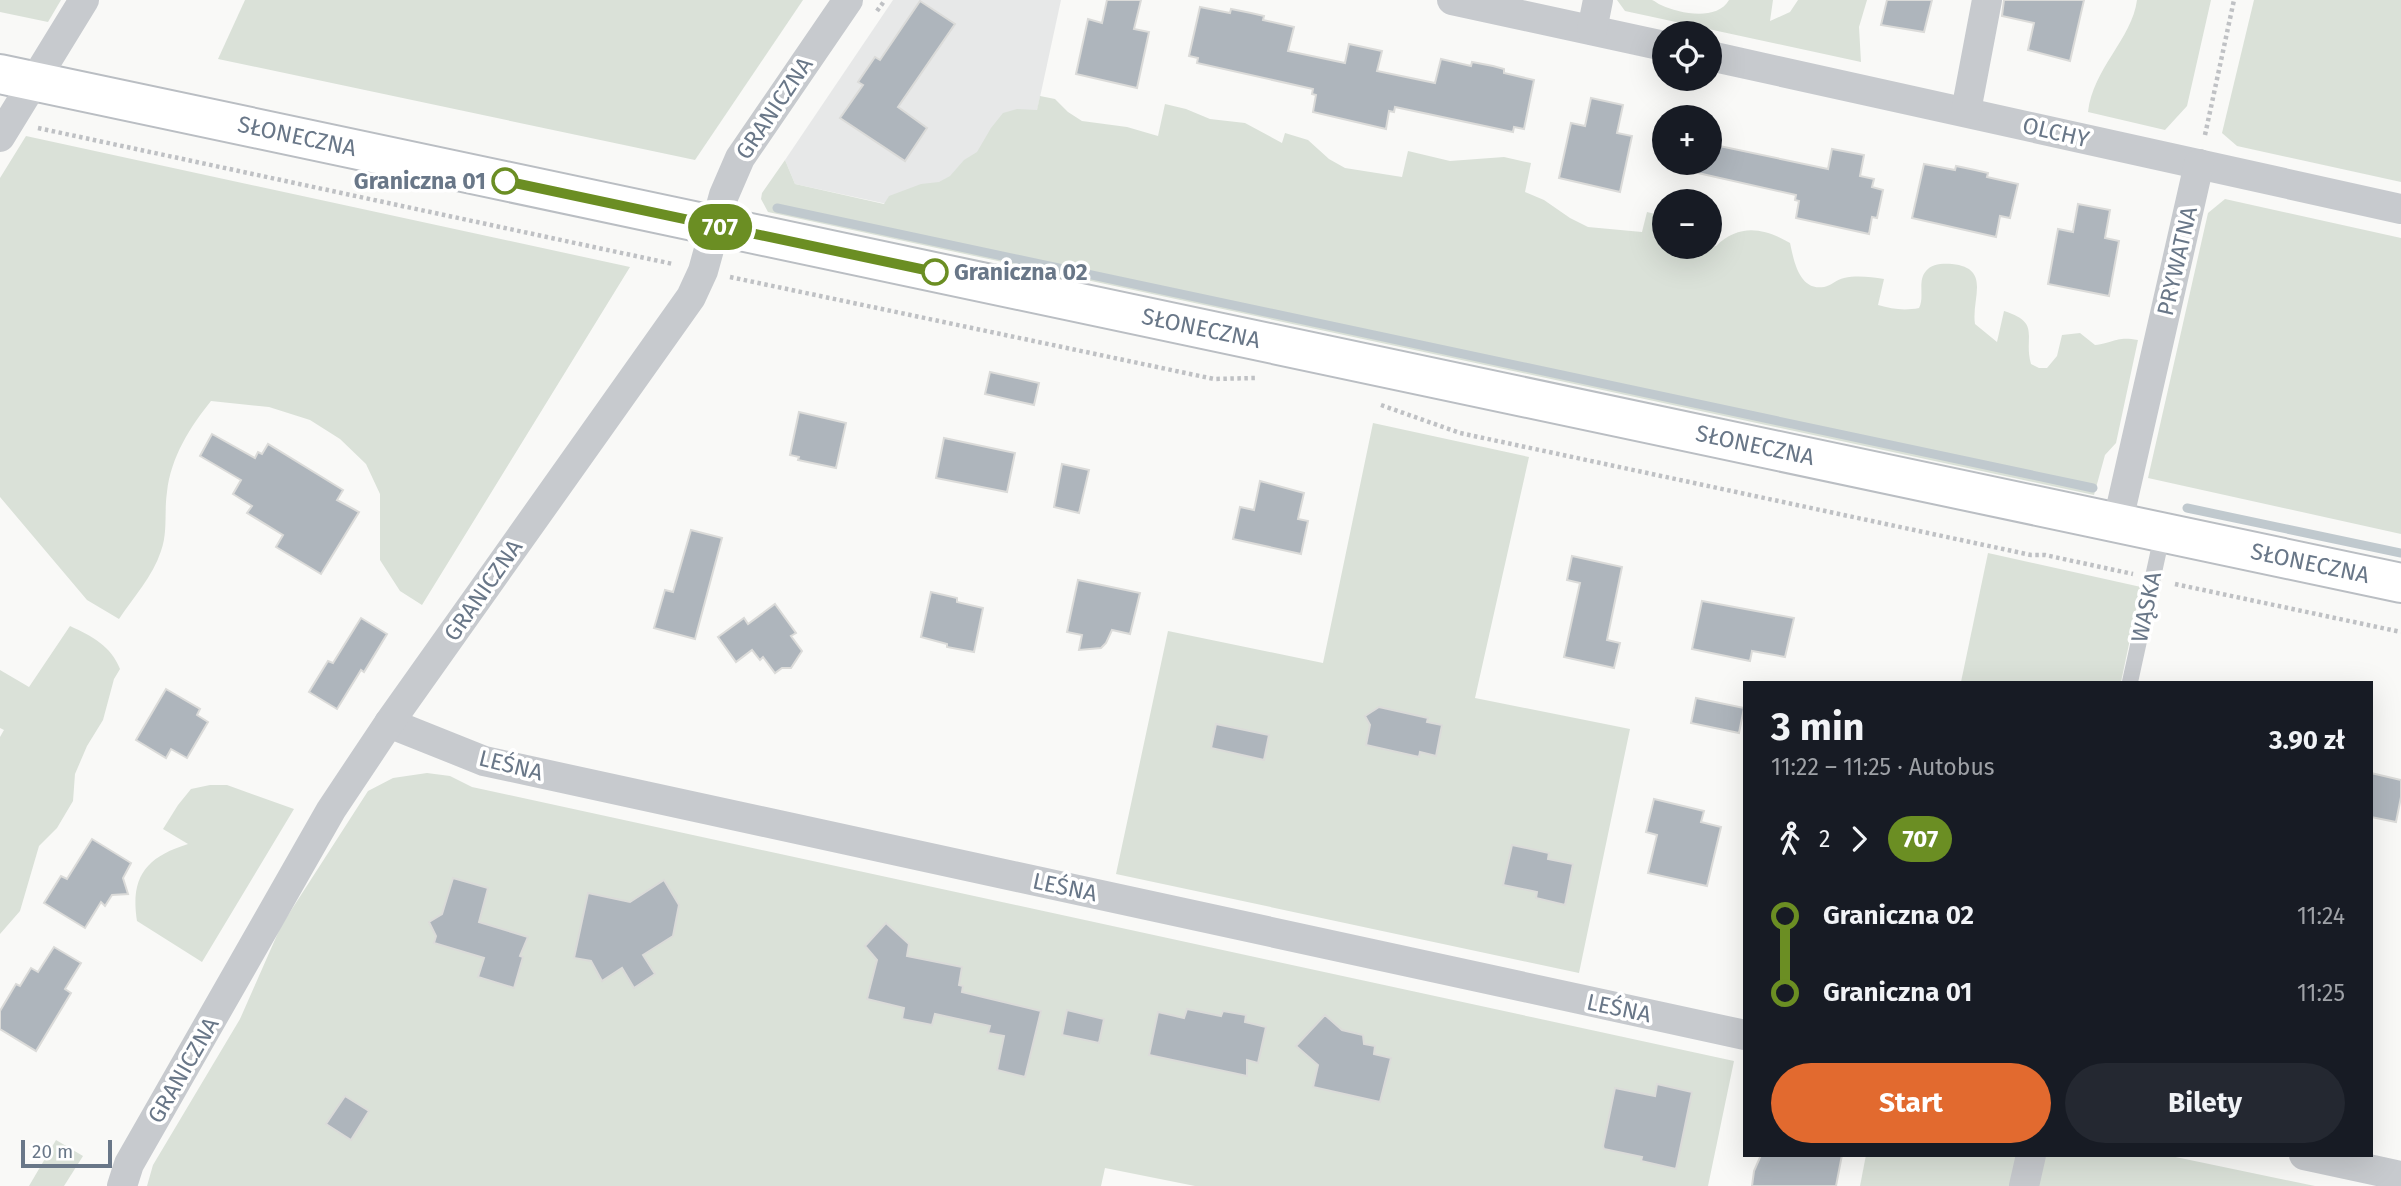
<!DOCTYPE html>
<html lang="pl">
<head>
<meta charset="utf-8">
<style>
  :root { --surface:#171b24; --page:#242831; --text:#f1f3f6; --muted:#9ea1a6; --accent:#e26a2f }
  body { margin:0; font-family:"Fira Sans",sans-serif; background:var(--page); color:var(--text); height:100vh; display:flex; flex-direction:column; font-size:26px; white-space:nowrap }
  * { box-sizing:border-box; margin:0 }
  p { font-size:23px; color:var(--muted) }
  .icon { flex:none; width:38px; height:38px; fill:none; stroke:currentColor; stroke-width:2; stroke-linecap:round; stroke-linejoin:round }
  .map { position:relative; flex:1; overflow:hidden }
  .drawer { position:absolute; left:1743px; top:681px; width:630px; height:476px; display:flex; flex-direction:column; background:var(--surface); border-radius:0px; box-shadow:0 7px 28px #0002 }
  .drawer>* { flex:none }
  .badge { padding:0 14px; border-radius:23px; font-size:24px; line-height:46px }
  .tools { position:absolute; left:1652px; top:21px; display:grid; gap:14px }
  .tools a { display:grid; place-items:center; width:70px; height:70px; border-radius:50%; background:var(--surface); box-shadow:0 7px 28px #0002; font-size:35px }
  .scale { position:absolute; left:21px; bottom:18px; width:91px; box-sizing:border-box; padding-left:7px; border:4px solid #697788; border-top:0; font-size:19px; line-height:24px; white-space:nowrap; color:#697788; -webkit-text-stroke:5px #fff; paint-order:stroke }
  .map>.badge { position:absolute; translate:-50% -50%; box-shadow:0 0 0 4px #fff }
  .legs { display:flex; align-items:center; gap:10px; height:77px; padding:0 28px; font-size:23px }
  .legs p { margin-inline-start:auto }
  .summary { display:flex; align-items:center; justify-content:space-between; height:119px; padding:0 28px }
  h1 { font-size:38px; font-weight:700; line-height:52px }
  .action { display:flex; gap:14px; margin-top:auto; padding:14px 28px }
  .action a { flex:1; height:80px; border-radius:42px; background:var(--accent); color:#fff; font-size:28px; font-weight:700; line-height:80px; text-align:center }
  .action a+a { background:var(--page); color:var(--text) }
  ul { padding:0 28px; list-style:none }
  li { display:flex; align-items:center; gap:24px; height:77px; font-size:26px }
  li i { display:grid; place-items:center; width:10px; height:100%; margin:0 9px; background:currentColor }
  li i::after { content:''; width:18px; height:18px; margin:-9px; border:5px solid; border-radius:50%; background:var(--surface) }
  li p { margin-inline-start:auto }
  li:first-child i { background:linear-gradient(#0000 50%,currentColor 0) }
  li:last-child i { background:linear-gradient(currentColor 50%,#0000 0) }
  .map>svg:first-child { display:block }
  .built { fill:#e7e8e8 }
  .green { fill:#dae1d8 }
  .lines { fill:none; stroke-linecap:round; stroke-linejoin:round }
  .stream { stroke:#c0c9ce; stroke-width:9 }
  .building { fill:#aeb5bc; stroke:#dbdbd9; stroke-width:2 }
  .secondary-casing { stroke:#babec3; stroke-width:42 }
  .path { stroke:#bfc1c4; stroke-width:4.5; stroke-dasharray:3.5 3.5; stroke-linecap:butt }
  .lane { stroke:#c7cace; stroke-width:16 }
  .street { stroke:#c7cace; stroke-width:30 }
  .secondary { stroke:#fff; stroke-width:38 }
  .line-1-casing { stroke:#fff; stroke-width:16 }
  .line-1 { stroke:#6b8e23; stroke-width:10 }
  .stop-1-dot { fill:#fff; stroke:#6b8e23; stroke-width:3.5 }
  .labels { text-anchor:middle; stroke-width:7; stroke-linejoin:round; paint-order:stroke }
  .street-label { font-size:23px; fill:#697788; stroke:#fff }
  .stop-label { font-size:23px; font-weight:bold; fill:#697788; stroke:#fff; text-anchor:end }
</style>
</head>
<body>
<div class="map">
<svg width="2401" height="1186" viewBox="0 0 2401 1186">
  <rect width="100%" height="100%" fill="#f9f9f7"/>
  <polygon class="built" points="893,0 1061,0 1011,231 795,184 785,160"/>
  <g class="green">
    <polygon points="0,0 61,0 48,22 0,12"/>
    <polygon points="245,0 803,0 695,160 218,59"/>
    <path d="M1617 0C1628 0 1641 0 1652 0 1655 1 1658 4 1661 5 1680 14 1717 21 1729 0H1773L1770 21 1790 12 1798 0H1867L1859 27 1861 62 1625 11Z"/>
    <path d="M2137 0H2211L2187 106 2165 130 2088 112C2093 68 2132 39 2137 0Z"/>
    <polygon points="2254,0 2401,0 2401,182 2237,146 2222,133"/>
    <path d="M1040 96 1055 99 1068 112 1082 121 1127 127 1158 136 1165 104 1186 109 1210 119 1245 123 1282 143 1285 133 1308 140 1329 159 1345 168 1402 177 1408 151 1450 161 1504 157 1531 163 1525 192 1544 200 1570 218 1588 227 1642 232 1647 212 1663 216 1664 247 1716 246C1740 223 1764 228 1790 243 1794 261 1799 291 1824 287 1831 286 1837 279 1844 278 1857 275 1871 277 1884 279L1878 305C1892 309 1904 311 1919 308 1925 297 1917 281 1926 271 1931 264 1943 263 1952 264 1992 268 1971 299 1975 324L1997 342 2004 311C2042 323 2023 336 2031 364L2039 368H2047L2057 356 2062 335 2080 333 2095 345C2115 343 2115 336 2138 340L2116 443 2105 455 2094 495 768 212 761 199 762 193 785 160 795 184 884 204 889 196 921 184 939 182 950 176 964 160 977 152 991 128 1003 113 1017 109 1037 110Z"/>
    <path d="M26 136 630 267 422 605 400 591 380 560V494L366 464 340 439 310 420 269 407 211 401C190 427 171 457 167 492 164 511 168 532 161 551 153 576 133 598 119 619L87 600 0 497V178Z"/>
    <polygon points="2225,199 2401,238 2401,534 2148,478 2208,213"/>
    <polygon points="1373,423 1529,457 1475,698 1630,729 1579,973 1116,874 1168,631 1323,663"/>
    <polygon points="1988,553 2141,587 2121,682 1961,682"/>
    <path d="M70 626C92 636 111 646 120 669L114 679 103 720 87 746 75 774 73 801 57 828 39 846 20 911 0 934V737L4 730 0 728V670L29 687Z"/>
    <polygon points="427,773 450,776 472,787 1734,1061 1708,1186 1195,1186 1105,1168 1101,1186 147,1186 153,1165 240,1019 281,926 368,791 393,778"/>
    <path d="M210 785H227L294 809 202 962 137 921C130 877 146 857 188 844L163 829 178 805 191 789Z"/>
    <polygon points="56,1140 83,1156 64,1186 29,1186"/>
    <polygon points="1866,1155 2019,1155 2013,1186 1860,1186"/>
    <polygon points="2038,1155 2166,1155 2315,1186 2032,1186"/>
  </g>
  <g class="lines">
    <g class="stream">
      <polyline points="777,208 2093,488"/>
      <polyline points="2187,508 2401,553"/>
    </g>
  </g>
  <g class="building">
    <polygon points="1107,0 1141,0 1134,29 1149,32 1137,88 1076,74 1088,19 1102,23"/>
    <polygon points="1887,0 1932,0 1924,32 1881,25"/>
    <polygon points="2004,0 2084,0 2070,61 2028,50 2034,23 2002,16"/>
    <polygon points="920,1 955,24 898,107 927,128 905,161 840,118 863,85 858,82 875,57 880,60"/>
    <polygon points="1200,7 1230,13 1231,9 1251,13 1264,16 1263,20 1294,27 1288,51 1345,63 1349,44 1382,51 1377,71 1435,83 1441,59 1471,66 1472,62 1493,66 1504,69 1504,73 1534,80 1524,129 1514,127 1513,132 1395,107 1394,112 1389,111 1386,129 1313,112 1316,95 1312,94 1313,89 1197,63 1198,58 1189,56"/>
    <polygon points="1591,98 1623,105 1617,133 1632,136 1620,192 1559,178 1571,123 1585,126"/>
    <polygon points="1710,144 1828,169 1832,149 1864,155 1860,176 1874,179 1872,187 1883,190 1877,218 1872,217 1869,234 1796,218 1799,201 1795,200 1796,195 1680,169 1681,163 1710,163"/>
    <polygon points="1924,164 1955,170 1956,166 1975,170 1988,173 1987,177 2018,184 2010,218 2000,216 1996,237 1912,218"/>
    <polygon points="2078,204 2110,210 2105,238 2119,241 2109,296 2048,284 2058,229 2073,232"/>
    <polygon points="990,372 1039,383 1034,405 985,394"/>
    <polygon points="799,412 846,423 836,468 798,460 799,457 790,455"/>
    <polygon points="212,434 255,458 258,452 262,454 268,444 343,490 337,500 359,512 321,574 276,547 283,535 247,513 252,506 233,494 241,480 200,456"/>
    <polygon points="944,438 1015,453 1007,492 936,478"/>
    <polygon points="1062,464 1089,470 1079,513 1054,507"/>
    <polygon points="1260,481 1304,493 1298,519 1308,521 1301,554 1233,539 1240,507 1254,510"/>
    <polygon points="691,530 722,538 695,639 654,628 665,590 673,592"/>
    <polygon points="1572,556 1622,567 1607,640 1620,643 1614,668 1564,657 1580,583 1567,580"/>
    <polygon points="1078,580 1140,593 1130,634 1112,630 1106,643 1101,648 1079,650 1082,635 1067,632"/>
    <polygon points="931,592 957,598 957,602 983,608 974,652 947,647 947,644 921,637"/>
    <polygon points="1702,601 1794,618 1785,657 1752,651 1750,661 1692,649"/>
    <polygon points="775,604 796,633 791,636 802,651 791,668 782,668 775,673 763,657 760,660 752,650 736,662 718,637 744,618 748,624"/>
    <polygon points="361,618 387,634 364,672 361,670 337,709 309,692 328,661 333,663"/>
    <polygon points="166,689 200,709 197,715 208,722 187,758 171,749 166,758 136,740"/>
    <polygon points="1696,698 1744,708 1739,733 1691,723"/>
    <polygon points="1379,707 1428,718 1427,722 1442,725 1436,756 1420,752 1419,757 1366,745 1370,725 1365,716"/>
    <polygon points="1216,724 1269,735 1264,760 1211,748"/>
    <polygon points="2371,773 2401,780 2401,797 2396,822 2371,817"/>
    <polygon points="1654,799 1704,811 1701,822 1721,827 1707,886 1648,873 1657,835 1646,832"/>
    <polygon points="92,839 131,863 123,878 128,894 112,895 105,906 101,902 85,928 44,903 61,876 67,879"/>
    <polygon points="1512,845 1549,853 1548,859 1573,864 1565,905 1536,898 1537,892 1503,885"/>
    <polygon points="453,878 488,888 479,922 528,937 520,956 523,957 514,988 478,977 484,958 434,943 436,936 429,922 442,914"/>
    <polygon points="664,880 679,905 673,936 643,955 655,974 634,988 622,968 602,981 591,961 574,958 588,893 630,902"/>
    <polygon points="886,923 909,944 907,956 962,967 959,985 963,986 962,992 1041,1011 1025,1077 997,1070 1004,1036 988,1033 990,1026 935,1014 932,1025 902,1019 904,1008 867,999 877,960 865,946"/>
    <polygon points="54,947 81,963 65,989 71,993 36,1051 0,1029 0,1011 16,984 20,986 31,968 38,972"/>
    <polygon points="1187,1009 1221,1016 1223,1011 1246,1015 1245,1022 1266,1027 1258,1063 1247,1060 1247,1076 1149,1055 1158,1012 1184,1018"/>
    <polygon points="1067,1010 1104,1019 1099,1043 1062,1035"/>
    <polygon points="1325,1015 1342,1030 1363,1035 1364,1044 1375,1046 1374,1054 1391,1058 1380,1102 1313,1087 1318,1065 1296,1046"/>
    <polygon points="1657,1084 1692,1092 1676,1169 1641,1161 1642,1157 1604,1149 1603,1146 1615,1088 1655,1096"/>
    <polygon points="345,1096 369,1111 351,1140 326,1124"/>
    <polygon points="1761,1155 1842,1155 1836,1186 1752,1186 1754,1171"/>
  </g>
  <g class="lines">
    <defs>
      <polyline id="secondary" points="0,74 2401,583"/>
    </defs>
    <use href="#secondary" class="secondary-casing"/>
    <g class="path">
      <polyline points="877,11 885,0"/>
      <polyline points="38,128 673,264"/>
      <polyline points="2205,135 2234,0"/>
      <polyline points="730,277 1214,379 1256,378"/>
      <polyline points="1381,405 1460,433 2031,555 2045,555 2133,574"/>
      <polyline points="2175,584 2401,632"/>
    </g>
    <polyline class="lane" points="2130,682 2163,531"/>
    <g class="street">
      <polyline points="1452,0 1664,46"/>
      <polyline points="1592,30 1598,0"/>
      <polyline points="1710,56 2401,209"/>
      <polyline points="1966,111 1987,0"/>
      <polyline points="0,137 84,0"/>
      <polyline points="2118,521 2199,164"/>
      <polyline points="389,723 484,761 1745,1035"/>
      <polyline points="2304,1155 2401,1176"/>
      <polyline points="122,1186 129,1164 331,810 389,723 691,297 703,271 724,195 740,158 848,0"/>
      <polyline points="2024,1186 2031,1155"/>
    </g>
    <use href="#secondary" class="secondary"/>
  </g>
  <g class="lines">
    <defs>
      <polyline id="line-1" points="505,181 935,272"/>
    </defs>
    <use href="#line-1" class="line-1-casing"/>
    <use href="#line-1" class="line-1"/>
  </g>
  <g class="stop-1-dot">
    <circle cx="505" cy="181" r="12"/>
    <circle cx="935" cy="272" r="12"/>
  </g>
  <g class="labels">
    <g class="street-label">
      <text transform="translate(774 108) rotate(-56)" y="8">GRANICZNA</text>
      <text transform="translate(2056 132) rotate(13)" y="8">OLCHY</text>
      <text transform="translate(297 136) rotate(12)" y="8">SŁONECZNA</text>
      <text transform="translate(2177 261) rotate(-77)" y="8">PRYWATNA</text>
      <text transform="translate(1201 328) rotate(12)" y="8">SŁONECZNA</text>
      <text transform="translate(1755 445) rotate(12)" y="8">SŁONECZNA</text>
      <text transform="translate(2310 563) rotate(12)" y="8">SŁONECZNA</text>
      <text transform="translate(483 590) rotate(-55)" y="8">GRANICZNA</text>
      <text transform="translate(2146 607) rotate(-78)" y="8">WĄSKA</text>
      <text transform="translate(511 765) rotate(14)" y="8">LEŚNA</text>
      <text transform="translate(1065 887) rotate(12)" y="8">LEŚNA</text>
      <text transform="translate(1619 1008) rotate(12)" y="8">LEŚNA</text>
      <text transform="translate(183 1070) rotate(-60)" y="8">GRANICZNA</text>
    </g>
    <g class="stop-label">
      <text x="486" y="189">Graniczna 01</text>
      <text x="954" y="280" text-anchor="start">Graniczna 02</text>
    </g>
  </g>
</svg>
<div class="tools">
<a><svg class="icon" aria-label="locate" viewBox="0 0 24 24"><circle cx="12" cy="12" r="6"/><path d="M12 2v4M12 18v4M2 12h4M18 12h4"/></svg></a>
<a>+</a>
<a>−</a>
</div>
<div class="scale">20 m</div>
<b class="badge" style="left:720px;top:227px;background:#6b8e23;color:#fff">707</b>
<section class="drawer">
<div class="summary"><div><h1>3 min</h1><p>11:22 – 11:25 · Autobus</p></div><b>3.90 zł</b></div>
<div class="legs"><svg class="icon" aria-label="walk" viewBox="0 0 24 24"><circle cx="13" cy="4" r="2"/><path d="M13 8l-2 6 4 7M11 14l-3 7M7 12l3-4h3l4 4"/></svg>2<svg class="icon" aria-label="forward" viewBox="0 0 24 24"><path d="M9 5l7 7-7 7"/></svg><b class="badge" style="background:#6b8e23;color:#fff">707</b></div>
<ul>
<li><i style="color:#6b8e23"></i><b>Graniczna 02</b><p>11:24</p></li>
<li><i style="color:#6b8e23"></i><b>Graniczna 01</b><p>11:25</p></li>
</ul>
<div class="action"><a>Start</a><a>Bilety</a></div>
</section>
</div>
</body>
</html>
